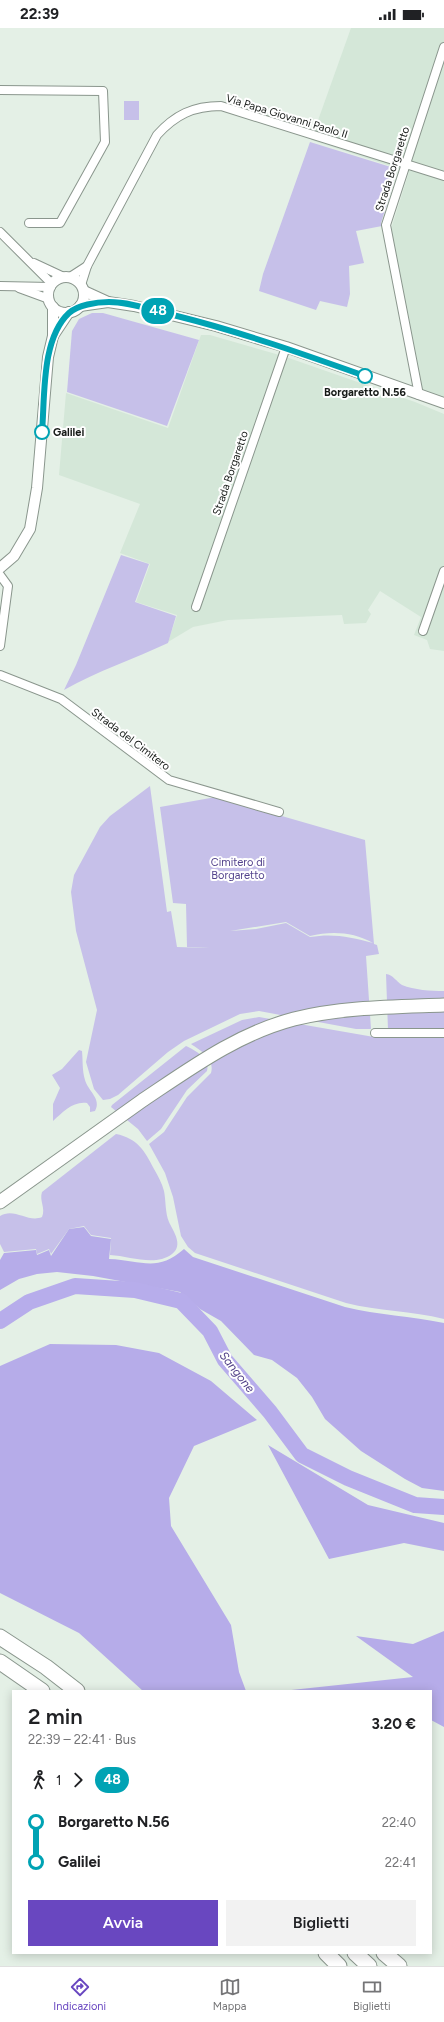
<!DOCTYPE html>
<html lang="it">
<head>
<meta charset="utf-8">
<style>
  :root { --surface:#fff; --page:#f2f2f2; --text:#202124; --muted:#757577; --line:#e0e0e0; --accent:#6947c0 }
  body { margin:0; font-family:Figtree,sans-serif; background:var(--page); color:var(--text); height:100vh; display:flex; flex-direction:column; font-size:15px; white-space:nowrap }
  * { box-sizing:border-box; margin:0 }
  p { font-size:13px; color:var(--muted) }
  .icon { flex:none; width:22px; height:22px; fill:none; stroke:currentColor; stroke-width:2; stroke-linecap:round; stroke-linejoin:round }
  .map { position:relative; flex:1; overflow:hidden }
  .sheet { position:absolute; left:12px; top:1662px; width:420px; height:264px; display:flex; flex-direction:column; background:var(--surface); border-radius:0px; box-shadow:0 2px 10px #0003 }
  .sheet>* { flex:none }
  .badge { padding:0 8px; border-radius:13px; font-size:14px; line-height:26px }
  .map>.badge { position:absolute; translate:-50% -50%; box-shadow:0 0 0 2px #fff }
  .legs { display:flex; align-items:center; gap:6px; height:44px; padding:0 16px; font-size:13px }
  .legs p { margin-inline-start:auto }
  .headline { display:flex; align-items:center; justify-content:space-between; height:68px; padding:0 16px }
  h1 { font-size:22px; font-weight:600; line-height:30px }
  .action { display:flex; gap:8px; margin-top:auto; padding:8px 16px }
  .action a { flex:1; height:46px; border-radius:0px; background:var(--accent); color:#fff; font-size:16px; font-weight:600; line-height:46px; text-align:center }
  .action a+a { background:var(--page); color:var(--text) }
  ul { padding:0 16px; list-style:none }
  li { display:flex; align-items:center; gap:14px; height:40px; font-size:15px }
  li i { display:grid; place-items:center; width:6px; height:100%; margin:0 5px; background:currentColor }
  li i::after { content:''; width:10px; height:10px; margin:-5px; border:3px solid; border-radius:50%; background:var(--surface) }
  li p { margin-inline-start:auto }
  li:first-child i { background:linear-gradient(#0000 50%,currentColor 0) }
  li:last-child i { background:linear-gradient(currentColor 50%,#0000 0) }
  .status { display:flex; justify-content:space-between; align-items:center; height:28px; padding:0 20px; background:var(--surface); direction:ltr }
  .status svg { height:11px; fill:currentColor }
  .dock { display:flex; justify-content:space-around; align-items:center; height:56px; border-top:1px solid var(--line); background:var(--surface); font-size:11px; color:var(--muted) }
  .dock a { display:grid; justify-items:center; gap:2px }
  .dock .current { color:var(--accent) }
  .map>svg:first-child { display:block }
  .built { fill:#d4e7d8 }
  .green { fill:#c6c0e9; fill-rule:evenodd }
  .forest { fill:#b6ace9 }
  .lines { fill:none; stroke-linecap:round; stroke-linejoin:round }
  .river { stroke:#b7adeb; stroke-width:16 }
  .minor-casing { stroke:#8a968d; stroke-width:10 }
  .tertiary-casing { stroke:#8a968d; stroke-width:12 }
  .primary-casing { stroke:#8a968d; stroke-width:15 }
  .motorway-casing { stroke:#8a968d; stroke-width:17 }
  .minor { stroke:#fff; stroke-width:8 }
  .tertiary { stroke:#fff; stroke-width:10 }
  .primary { stroke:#fff; stroke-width:13 }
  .motorway { stroke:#fff; stroke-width:15 }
  .line-1-casing { stroke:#fff; stroke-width:9 }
  .line-1 { stroke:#00a3b4; stroke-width:6 }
  .stop-1-dot { fill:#fff; stroke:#00a3b4; stroke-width:2 }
  .labels { text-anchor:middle; stroke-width:4; stroke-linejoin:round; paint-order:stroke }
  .street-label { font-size:11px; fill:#161a17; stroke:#fff }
  .stop-label { font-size:11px; font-weight:bold; fill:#161a17; stroke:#fff }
  .park-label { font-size:11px; fill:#53438c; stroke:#fff }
  .water-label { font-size:12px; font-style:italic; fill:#503f87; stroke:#fff }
</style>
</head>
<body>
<div class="status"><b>22:39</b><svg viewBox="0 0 49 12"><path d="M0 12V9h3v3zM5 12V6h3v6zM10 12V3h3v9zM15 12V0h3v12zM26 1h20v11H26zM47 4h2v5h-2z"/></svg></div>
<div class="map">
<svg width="444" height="1938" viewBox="0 0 444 1938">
  <rect width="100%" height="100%" fill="#e4f0e6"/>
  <g class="built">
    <polygon points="351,0 444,0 444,370 421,362 391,201 409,144 311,112"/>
    <polygon points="201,307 210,307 283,328 415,374 444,386 444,623 430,621 427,612 414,607 421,589 380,563 368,582 371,586 366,595 344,596 342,587 228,592 193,599 168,614 177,587 136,574 150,536 120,525 140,476 59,447 66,365 168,400"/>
  </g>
  <g class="green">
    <rect x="124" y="73" width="15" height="19"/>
    <polygon points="310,114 394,140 390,151 394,153 381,195 382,198 356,203 364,235 349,238 350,266 347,279 320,273 316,282 259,263 263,246"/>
    <polygon points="92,285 103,285 199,312 167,398 67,364 72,303 79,291"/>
    <path d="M121 527 149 536 135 574 176 588 168 615C134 631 97 643 64 662L76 637Z"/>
    <path d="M150 758 167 884 171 883 177 919 209 920 187 919 186 876 173 875 160 779 216 769 365 812 374 916 377 917 379 926 366 928 371 1001H356L259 983 240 986 184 1013 168 1024 118 1067 110 1071 103 1072 94 1061 86 1034 97 982 76 903 71 864 74 847 100 799 110 788ZM286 894 310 908C332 903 353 904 373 915 351 909 333 905 310 909L286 895 256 901 230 903Z"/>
    <path d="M386 946C393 947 396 953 402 957 414 962 431 963 444 963V1002H388Z"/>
    <path d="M259 989 374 1009 444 1008V1291C412 1283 378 1283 346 1275L195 1225 188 1219 181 1208 173 1169 165 1145 149 1116 164 1104 187 1069 211 1045C215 1030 201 1023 191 1016L242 992Z"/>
    <path d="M186 1018C195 1022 211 1031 207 1043L187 1062 161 1101 147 1113 138 1101 111 1079 112 1077Z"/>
    <path d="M79 1022 82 1023C83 1033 82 1042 85 1052 88 1063 102 1071 95 1083L90 1084V1079L87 1075C73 1073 63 1084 53 1093V1076L60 1060 52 1047 62 1041Z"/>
    <path d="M116 1106C137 1110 145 1123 154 1141 158 1148 162 1155 164 1163 166 1173 165 1185 169 1194 173 1203 184 1217 172 1226 155 1239 130 1228 110 1227L111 1210 91 1207 84 1198 69 1201 51 1226 49 1221 37 1226 36 1221 4 1224 0 1216V1188C14 1179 28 1195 42 1189 46 1180 39 1173 42 1164Z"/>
  </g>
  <g class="forest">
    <path d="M84 1199 91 1208 111 1211 109 1231C141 1232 157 1245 184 1221L193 1229 345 1279C378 1287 411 1288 444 1295V1463L422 1460 405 1451 361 1423 325 1391 312 1369 297 1350 272 1332 254 1327 221 1293 200 1281 180 1264 93 1248 57 1244 37 1246 19 1251 0 1262V1232L4 1225 36 1222 37 1227 49 1222 51 1228 69 1201Z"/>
    <polygon points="50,1316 116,1317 159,1325 211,1353 257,1392 194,1418 169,1470 171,1498 231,1597 239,1644 246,1663 143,1663 79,1605 0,1565 0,1338"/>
    <polygon points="268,1417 368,1477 444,1495 444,1523 404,1515 329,1531"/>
    <polygon points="444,1603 444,1699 431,1692 431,1663 282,1663 413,1649 356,1608 413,1616"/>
  </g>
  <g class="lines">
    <polyline class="river" points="0,1293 29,1274 75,1258 135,1262 181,1273 210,1303 225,1332 270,1384 302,1427 348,1450 415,1477 444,1479"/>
    <defs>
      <g id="minor">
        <polyline points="0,62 103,63 105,114 60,195 29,195"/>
        <polyline points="0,204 52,256"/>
        <polyline points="34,235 64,249"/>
        <polyline points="70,249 87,238"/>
        <path d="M81 257 87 238 157 107C175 87 193 78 221 78L444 148"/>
        <polyline points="0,258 51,259"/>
        <polyline points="19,260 49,271"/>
        <polyline points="419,367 386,197 444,19"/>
        <polyline points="0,547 8,558 0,618"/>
        <polyline points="196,579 286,319"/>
        <polyline points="423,603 444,543"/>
        <polyline points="0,647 61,671 169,752 279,784"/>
        <polyline points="375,1005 444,1005"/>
      </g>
      <g id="tertiary">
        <circle cx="66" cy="267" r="18"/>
        <polyline points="84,263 108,274"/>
        <polyline points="80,278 108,274 134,278 216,298 286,319 444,375"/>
        <polyline points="53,308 69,284"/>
        <polyline points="0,540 14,528 30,501 37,460 48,329 53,308 53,279"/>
      </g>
      <path id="primary" d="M0 1174C48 1140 95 1106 143 1072 191 1040 237 1006 294 991 343 979 394 979 444 977"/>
      <g id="motorway">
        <polyline points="0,1609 46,1639 77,1663"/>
        <polyline points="0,1634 42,1663"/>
        <polyline points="326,1925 339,1938"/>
        <polyline points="355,1925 369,1938"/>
        <polyline points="384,1925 399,1938"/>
      </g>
    </defs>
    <use href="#minor" class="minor-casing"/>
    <use href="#tertiary" class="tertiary-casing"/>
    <use href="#primary" class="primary-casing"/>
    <use href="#motorway" class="motorway-casing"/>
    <use href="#minor" class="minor"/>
    <use href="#tertiary" class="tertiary"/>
    <use href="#primary" class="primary"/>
    <use href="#motorway" class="motorway"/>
  </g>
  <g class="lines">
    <defs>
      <path id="line-1" d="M42 404C45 369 41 311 69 285 78 277 96 274 109 274 131 274 155 283 177 288 241 304 303 326 365 348"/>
    </defs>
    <use href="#line-1" class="line-1-casing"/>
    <use href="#line-1" class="line-1"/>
  </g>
  <g class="stop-1-dot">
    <circle cx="365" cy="348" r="7"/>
    <circle cx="42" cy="404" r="7"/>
  </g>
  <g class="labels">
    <g class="street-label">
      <text transform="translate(287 88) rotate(17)" y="4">Via Papa Giovanni Paolo II</text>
      <text transform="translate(392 141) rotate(-72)" y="4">Strada Borgaretto</text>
      <text transform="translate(230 445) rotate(-71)" y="4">Strada Borgaretto</text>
      <text transform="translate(131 711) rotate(37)" y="4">Strada del Cimitero</text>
    </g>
    <g class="stop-label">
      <text x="365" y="368">Borgaretto N.56</text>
      <text x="53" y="408" text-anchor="start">Galilei</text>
    </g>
    <g class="park-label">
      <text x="238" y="838">Cimitero di<tspan x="238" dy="13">Borgaretto</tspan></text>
    </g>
    <g class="water-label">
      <text transform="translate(237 1344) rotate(52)" y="4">Sangone</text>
    </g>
  </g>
</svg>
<b class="badge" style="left:158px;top:283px;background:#00a3b4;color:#fff">48</b>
<section class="sheet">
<div class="headline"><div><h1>2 min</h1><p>22:39 – 22:41 · Bus</p></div><b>3.20 €</b></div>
<div class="legs"><svg class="icon" aria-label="walk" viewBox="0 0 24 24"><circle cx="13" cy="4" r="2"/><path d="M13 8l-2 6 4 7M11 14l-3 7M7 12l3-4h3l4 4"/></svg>1<svg class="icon" aria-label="forward" viewBox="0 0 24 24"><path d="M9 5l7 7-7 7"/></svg><b class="badge" style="background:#00a3b4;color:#fff">48</b></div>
<ul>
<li><i style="color:#00a3b4"></i><b>Borgaretto N.56</b><p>22:40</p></li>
<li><i style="color:#00a3b4"></i><b>Galilei</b><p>22:41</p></li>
</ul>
<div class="action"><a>Avvia</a><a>Biglietti</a></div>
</section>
</div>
<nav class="dock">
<a class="current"><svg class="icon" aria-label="directions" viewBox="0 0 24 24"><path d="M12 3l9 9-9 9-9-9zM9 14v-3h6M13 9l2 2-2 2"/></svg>Indicazioni</a>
<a><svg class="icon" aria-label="map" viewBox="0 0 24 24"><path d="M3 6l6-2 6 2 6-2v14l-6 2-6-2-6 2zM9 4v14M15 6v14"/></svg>Mappa</a>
<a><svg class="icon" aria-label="tickets" viewBox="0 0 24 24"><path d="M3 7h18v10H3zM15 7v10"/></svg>Biglietti</a>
</nav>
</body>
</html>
